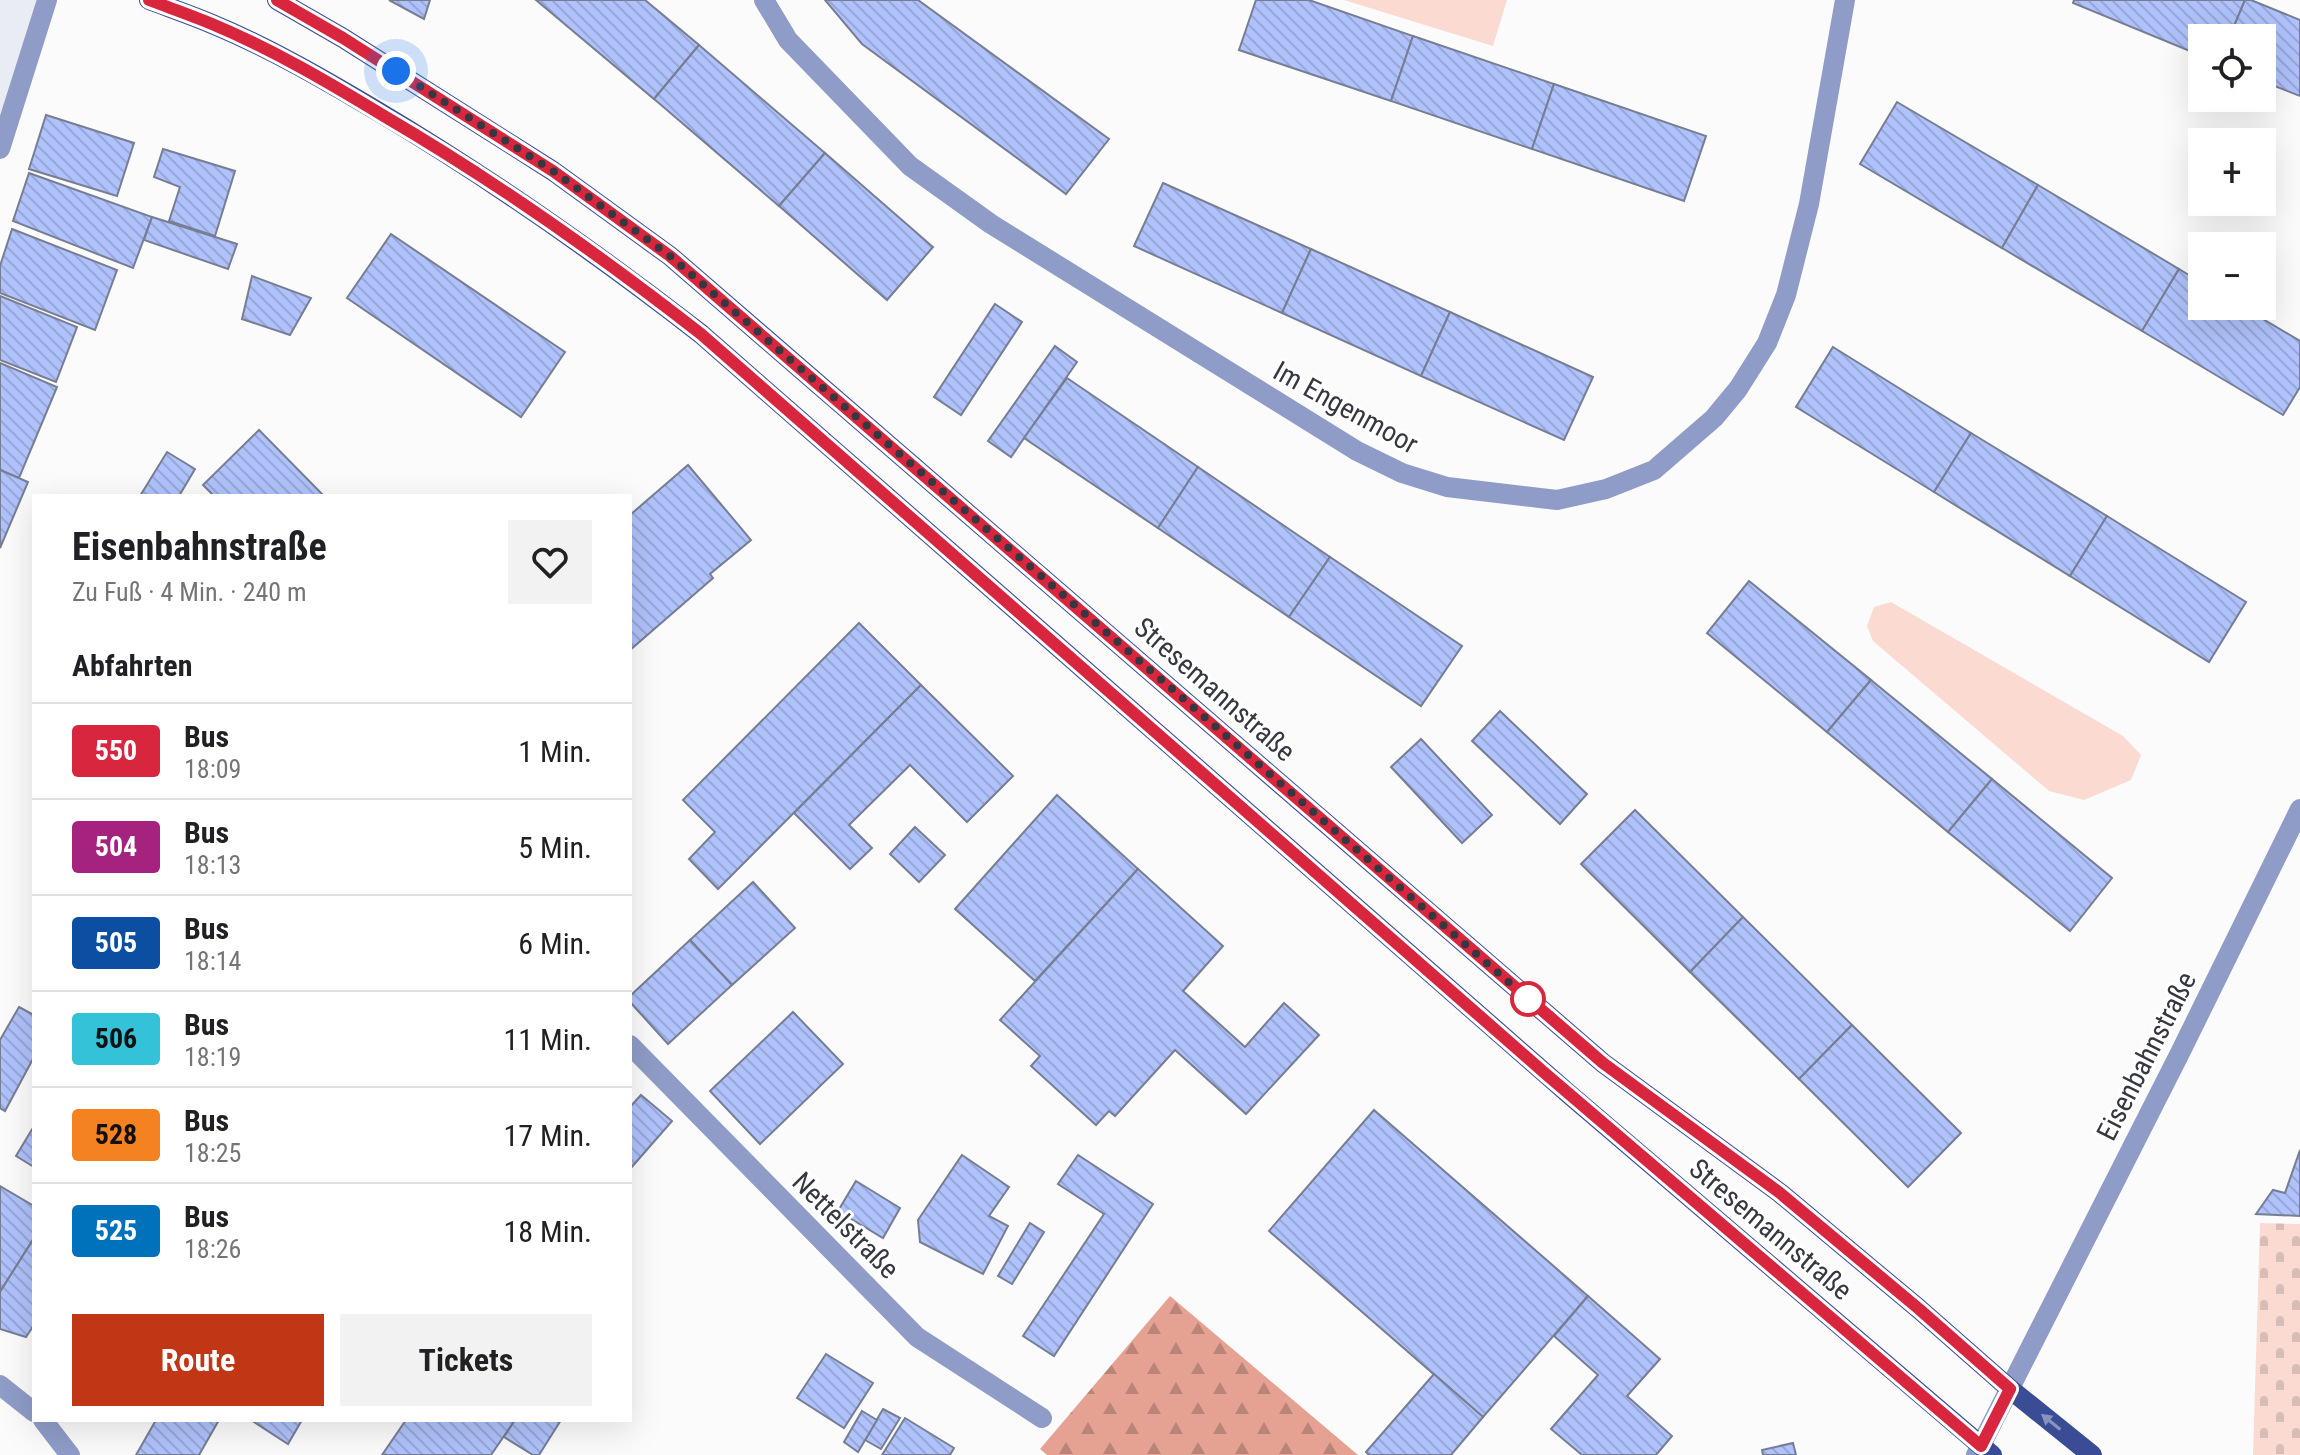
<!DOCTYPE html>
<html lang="de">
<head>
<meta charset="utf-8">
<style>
  :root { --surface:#fff; --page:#f2f2f2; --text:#202124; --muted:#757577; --line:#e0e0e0; --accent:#c13715 }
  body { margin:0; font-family:"Roboto Condensed",sans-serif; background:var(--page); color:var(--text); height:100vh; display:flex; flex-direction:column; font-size:30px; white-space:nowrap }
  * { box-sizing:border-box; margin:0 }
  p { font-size:26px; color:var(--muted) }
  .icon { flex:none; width:44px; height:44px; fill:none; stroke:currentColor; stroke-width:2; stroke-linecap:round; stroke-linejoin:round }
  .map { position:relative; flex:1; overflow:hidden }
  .side { position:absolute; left:32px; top:494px; width:600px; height:928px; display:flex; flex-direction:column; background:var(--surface); border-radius:0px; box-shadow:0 8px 32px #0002 }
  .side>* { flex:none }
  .badge { padding:0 16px; border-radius:6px; font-size:28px; line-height:52px }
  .fabs { position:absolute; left:2188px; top:24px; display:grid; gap:16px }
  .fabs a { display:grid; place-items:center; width:88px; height:88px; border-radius:0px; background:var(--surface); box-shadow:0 8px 32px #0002; font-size:40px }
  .you { position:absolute; width:40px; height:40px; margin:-20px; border:6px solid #fff; border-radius:50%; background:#1a73e8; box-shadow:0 0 0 12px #1a73e833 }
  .map>.badge { position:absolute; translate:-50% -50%; box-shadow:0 0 0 4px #fff }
  h2 { padding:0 40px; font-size:30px; line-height:72px }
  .round { display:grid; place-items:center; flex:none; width:84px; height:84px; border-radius:0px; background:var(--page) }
  .summary { display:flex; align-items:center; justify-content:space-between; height:136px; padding:0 40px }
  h1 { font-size:38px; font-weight:700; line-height:60px }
  .button { display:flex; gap:16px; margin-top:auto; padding:16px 40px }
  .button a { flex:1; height:92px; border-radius:0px; background:var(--accent); color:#fff; font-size:32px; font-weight:700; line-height:92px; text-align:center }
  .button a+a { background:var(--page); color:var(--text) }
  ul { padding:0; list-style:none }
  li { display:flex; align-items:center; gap:24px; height:96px; padding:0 40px; border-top:2px solid var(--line) }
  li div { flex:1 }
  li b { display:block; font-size:30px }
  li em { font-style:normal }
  li .badge { min-width:88px; font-weight:700; text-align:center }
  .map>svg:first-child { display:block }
  .built { fill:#eaecf3 }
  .forest { fill:url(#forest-firs) }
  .cemetery { fill:url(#cemetery-stones) }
  .green { fill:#fbdad2 }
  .building { fill:url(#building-back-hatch); stroke:#777e93; stroke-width:2 }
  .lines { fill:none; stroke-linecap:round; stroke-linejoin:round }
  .minor { stroke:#8e9cc7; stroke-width:20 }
  .major { stroke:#394c95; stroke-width:20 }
  .oneway { fill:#8894bf }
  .line-casing { stroke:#fff; stroke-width:18 }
  .line { stroke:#d7263d; stroke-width:12 }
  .walk { stroke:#353841; stroke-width:8; stroke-dasharray:0 14.4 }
  .stop-dot { fill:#fff; stroke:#d7263d; stroke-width:4 }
  .labels { text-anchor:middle; stroke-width:6; stroke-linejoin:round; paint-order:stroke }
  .street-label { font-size:28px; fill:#353841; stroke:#fff }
</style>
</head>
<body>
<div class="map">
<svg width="2300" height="1455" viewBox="0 0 2300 1455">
  <defs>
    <pattern id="forest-firs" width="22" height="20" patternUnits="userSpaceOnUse" patternTransform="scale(2)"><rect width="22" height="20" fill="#e5a292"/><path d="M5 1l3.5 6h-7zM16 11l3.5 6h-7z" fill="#ba8579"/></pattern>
    <pattern id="cemetery-stones" width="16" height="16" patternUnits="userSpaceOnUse" patternTransform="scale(2)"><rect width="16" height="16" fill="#fbdad2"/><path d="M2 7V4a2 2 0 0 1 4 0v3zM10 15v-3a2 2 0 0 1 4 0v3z" fill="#d8bcb6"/></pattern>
    <pattern id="building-back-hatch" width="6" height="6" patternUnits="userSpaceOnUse" patternTransform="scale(2)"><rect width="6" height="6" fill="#afc2fb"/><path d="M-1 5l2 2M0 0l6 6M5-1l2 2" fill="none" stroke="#97a7d8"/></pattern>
  </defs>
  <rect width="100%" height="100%" fill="#fbfbfb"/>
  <polygon class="built" points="0,0 36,0 0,122"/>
  <polygon class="forest" points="1170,1296 1358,1455 1047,1455 1040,1449"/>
  <polygon class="cemetery" points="2260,1223 2300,1224 2300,1455 2253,1455"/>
  <g class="green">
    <polygon points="1344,0 1507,0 1493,46"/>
    <polygon points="1891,602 2123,736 2141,755 2131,780 2084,800 2049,791 1873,641 1867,626 1874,607"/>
  </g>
  <g class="building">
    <polygon points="389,0 430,0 424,19"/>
    <polygon points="536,0 645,0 699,45 654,99"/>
    <polygon points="825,0 918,0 1109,139 1066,194 862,44"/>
    <polygon points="1256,0 1309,0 1413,36 1391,101 1239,50"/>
    <polygon points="2074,0 2245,0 2229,38 2202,38 2202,56 2073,3"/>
    <polygon points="2245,0 2251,0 2300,20 2300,96 2262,81 2262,38 2229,38"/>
    <polygon points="1413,36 1554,84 1532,149 1391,101"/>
    <polygon points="699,45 825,153 779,206 654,99"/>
    <polygon points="1554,84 1706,136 1684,201 1532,149"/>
    <polygon points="1897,102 2038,185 2002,248 1860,164"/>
    <polygon points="46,115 134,143 117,196 29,169"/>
    <polygon points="163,149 235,171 215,236 169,221 180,187 154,177"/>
    <polygon points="825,153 933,247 887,300 779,206"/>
    <polygon points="29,173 152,217 133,268 13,221"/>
    <polygon points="1163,183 1311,249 1282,313 1134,246"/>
    <polygon points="2038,185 2179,269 2142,331 2002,248"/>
    <polygon points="152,217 237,244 228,269 144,240"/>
    <polygon points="12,229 117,270 95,330 0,293 0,266"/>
    <polygon points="391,234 565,352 521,417 347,298"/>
    <polygon points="1311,249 1450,312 1421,376 1282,313"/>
    <polygon points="2179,269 2202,283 2202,306 2241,306 2300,341 2300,387 2283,415 2142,331"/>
    <polygon points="252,276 311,298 290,335 242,319"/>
    <polygon points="0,296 77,327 56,382 0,360"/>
    <polygon points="995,304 1022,322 961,415 934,397"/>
    <polygon points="1450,312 1593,377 1564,440 1421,376"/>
    <polygon points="1055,346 1077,362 1011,457 988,441"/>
    <polygon points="1833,347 1971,433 1934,492 1796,407"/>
    <polygon points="0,363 57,387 19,478 0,470"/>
    <polygon points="1067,378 1198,467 1158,528 1024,438"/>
    <polygon points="259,430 324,496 214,496 203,485"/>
    <polygon points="1971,433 2107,516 2070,576 1934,492"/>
    <polygon points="167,452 195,469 179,496 140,496"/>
    <polygon points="688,465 751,540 710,574 713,578 630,650 630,515"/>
    <polygon points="1198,467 1330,557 1289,617 1158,528"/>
    <polygon points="0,470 28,482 0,548"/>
    <polygon points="2107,516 2246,602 2209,662 2070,576"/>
    <polygon points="1330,557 1462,646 1421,706 1289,617"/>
    <polygon points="1749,581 1871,680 1827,732 1707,633"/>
    <polygon points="859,623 921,685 718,889 689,859 715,832 683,800"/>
    <polygon points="1871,680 1992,779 1948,832 1827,732"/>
    <polygon points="921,685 1013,776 967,822 910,765 849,825 872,848 850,869 794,813"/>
    <polygon points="1500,711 1587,794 1560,824 1472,741"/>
    <polygon points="1421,739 1492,815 1462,843 1391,767"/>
    <polygon points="1992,779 2112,878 2070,931 1948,832"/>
    <polygon points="1057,795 1138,869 1035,981 955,909"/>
    <polygon points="1635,810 1743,917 1690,972 1581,864"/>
    <polygon points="915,827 945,855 919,882 890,854"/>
    <polygon points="1138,869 1223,946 1183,991 1245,1047 1284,1003 1319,1035 1246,1114 1175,1050 1115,1116 1109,1111 1096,1125 1031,1066 1040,1056 1000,1020"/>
    <polygon points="753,882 795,928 732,985 690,940"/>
    <polygon points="1743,917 1852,1025 1799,1079 1690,972"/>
    <polygon points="690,940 732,985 668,1044 630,1002 630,996"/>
    <polygon points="19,1007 34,1015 34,1057 5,1111 0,1108 0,1040"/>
    <polygon points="793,1012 843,1064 760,1144 710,1091"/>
    <polygon points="1852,1025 1961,1133 1908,1187 1799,1079"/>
    <polygon points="641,1095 672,1121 630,1169 630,1107"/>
    <polygon points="1374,1110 1588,1296 1483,1417 1269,1231"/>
    <polygon points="34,1126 34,1167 16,1156"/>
    <polygon points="2300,1150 2300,1216 2256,1214 2273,1190 2285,1193"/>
    <polygon points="962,1155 1009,1187 989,1216 1008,1226 983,1274 920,1242 918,1220"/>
    <polygon points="1078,1155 1153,1204 1054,1356 1023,1336 1104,1214 1058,1184"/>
    <polygon points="856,1181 900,1208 883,1238 838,1211"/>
    <polygon points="0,1186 34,1206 34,1238 0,1292"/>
    <polygon points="1030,1223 1044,1232 1012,1284 998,1276"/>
    <polygon points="34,1238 34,1325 26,1337 0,1329 0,1292"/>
    <polygon points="1588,1296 1660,1359 1627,1396 1672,1436 1656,1455 1582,1455 1551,1429 1598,1375 1554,1336"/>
    <polygon points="826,1354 873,1383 844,1428 797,1398"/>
    <polygon points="1434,1374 1483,1417 1451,1455 1369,1455 1366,1452"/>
    <polygon points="883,1409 900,1418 881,1449 865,1440"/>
    <polygon points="862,1411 877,1420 858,1452 844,1442"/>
    <polygon points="905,1418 954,1448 950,1455 882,1455"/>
    <polygon points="156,1420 219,1420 199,1455 136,1455"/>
    <polygon points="255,1420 302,1420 288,1444 254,1422"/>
    <polygon points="406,1420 515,1420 491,1455 382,1455"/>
    <polygon points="515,1420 561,1420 539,1455 533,1455 504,1437"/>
    <polygon points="1793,1443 1796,1455 1763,1455 1762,1450"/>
  </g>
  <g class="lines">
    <g class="minor">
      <polyline points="764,0 788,40 910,166 991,224 1357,451 1402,473 1447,487 1557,500 1606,489 1654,470 1714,418 1738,389 1767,343 1786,295 1809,204 1845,0"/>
      <polyline points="0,149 47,0"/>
      <polyline points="630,1045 917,1337 1042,1418"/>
      <polyline points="0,1385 34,1412"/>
      <polyline points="43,1420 70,1455"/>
      <polyline points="1976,1455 2180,1053 2300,809"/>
    </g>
    <g class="major">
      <path d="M149 0C170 8 191 15 212 24 270 48 325 80 379 112 491 179 598 254 701 334L1570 1095 1992 1455"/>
      <polyline points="277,0 343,38 553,171 670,256 1603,1063 1780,1193 1919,1309 2010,1389 2092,1455"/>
    </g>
  </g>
  <defs><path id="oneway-solid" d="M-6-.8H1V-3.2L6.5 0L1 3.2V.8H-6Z" transform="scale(2)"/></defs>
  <use class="oneway" href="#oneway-solid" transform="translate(2051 1422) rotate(-141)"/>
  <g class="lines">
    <defs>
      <path id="line" d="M149 0C170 8 191 15 212 24 272 49 328 82 384 116 495 181 600 255 701 334L1547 1075 1981 1446 2010 1389 1919 1309 1780 1193 1603 1063 670 256 553 171 343 38 277 0"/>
    </defs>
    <use href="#line" class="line-casing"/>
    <use href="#line" class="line"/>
    <polyline class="walk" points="396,71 553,171 670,256 1193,707 1528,999"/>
  </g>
  <circle class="stop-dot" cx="1528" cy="999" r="16"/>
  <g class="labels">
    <g class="street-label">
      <text transform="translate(1346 407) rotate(29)" y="10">Im Engenmoor</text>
      <text transform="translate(1215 689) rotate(41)" y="10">Stresemannstraße</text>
      <text transform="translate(2146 1056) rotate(-63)" y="10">Eisenbahnstraße</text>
      <text transform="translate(846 1225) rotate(45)" y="10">Nettelstraße</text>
      <text transform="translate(1771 1229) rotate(40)" y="10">Stresemannstraße</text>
    </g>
  </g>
</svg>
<div class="fabs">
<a><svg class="icon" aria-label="locate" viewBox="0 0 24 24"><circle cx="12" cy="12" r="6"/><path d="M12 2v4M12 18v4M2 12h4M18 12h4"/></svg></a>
<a>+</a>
<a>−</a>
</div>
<div class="you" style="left:396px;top:71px"></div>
<section class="side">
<div class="summary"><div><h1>Eisenbahnstraße</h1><p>Zu Fuß · 4 Min. · 240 m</p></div><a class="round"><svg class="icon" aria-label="heart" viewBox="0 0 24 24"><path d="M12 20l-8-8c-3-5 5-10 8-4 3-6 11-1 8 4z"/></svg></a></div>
<h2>Abfahrten</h2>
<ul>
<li><span class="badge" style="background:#d7263d;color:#fff">550</span><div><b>Bus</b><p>18:09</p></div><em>1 Min.</em></li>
<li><span class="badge" style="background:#a5237f;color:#fff">504</span><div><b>Bus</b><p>18:13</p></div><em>5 Min.</em></li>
<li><span class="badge" style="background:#0b4ea2;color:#fff">505</span><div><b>Bus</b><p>18:14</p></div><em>6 Min.</em></li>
<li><span class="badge" style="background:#34c2d8;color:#111">506</span><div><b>Bus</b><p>18:19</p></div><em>11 Min.</em></li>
<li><span class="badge" style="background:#f58220;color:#111">528</span><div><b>Bus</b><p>18:25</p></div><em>17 Min.</em></li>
<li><span class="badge" style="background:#0072bc;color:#fff">525</span><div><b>Bus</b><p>18:26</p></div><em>18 Min.</em></li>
</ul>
<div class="button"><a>Route</a><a>Tickets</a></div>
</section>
</div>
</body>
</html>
